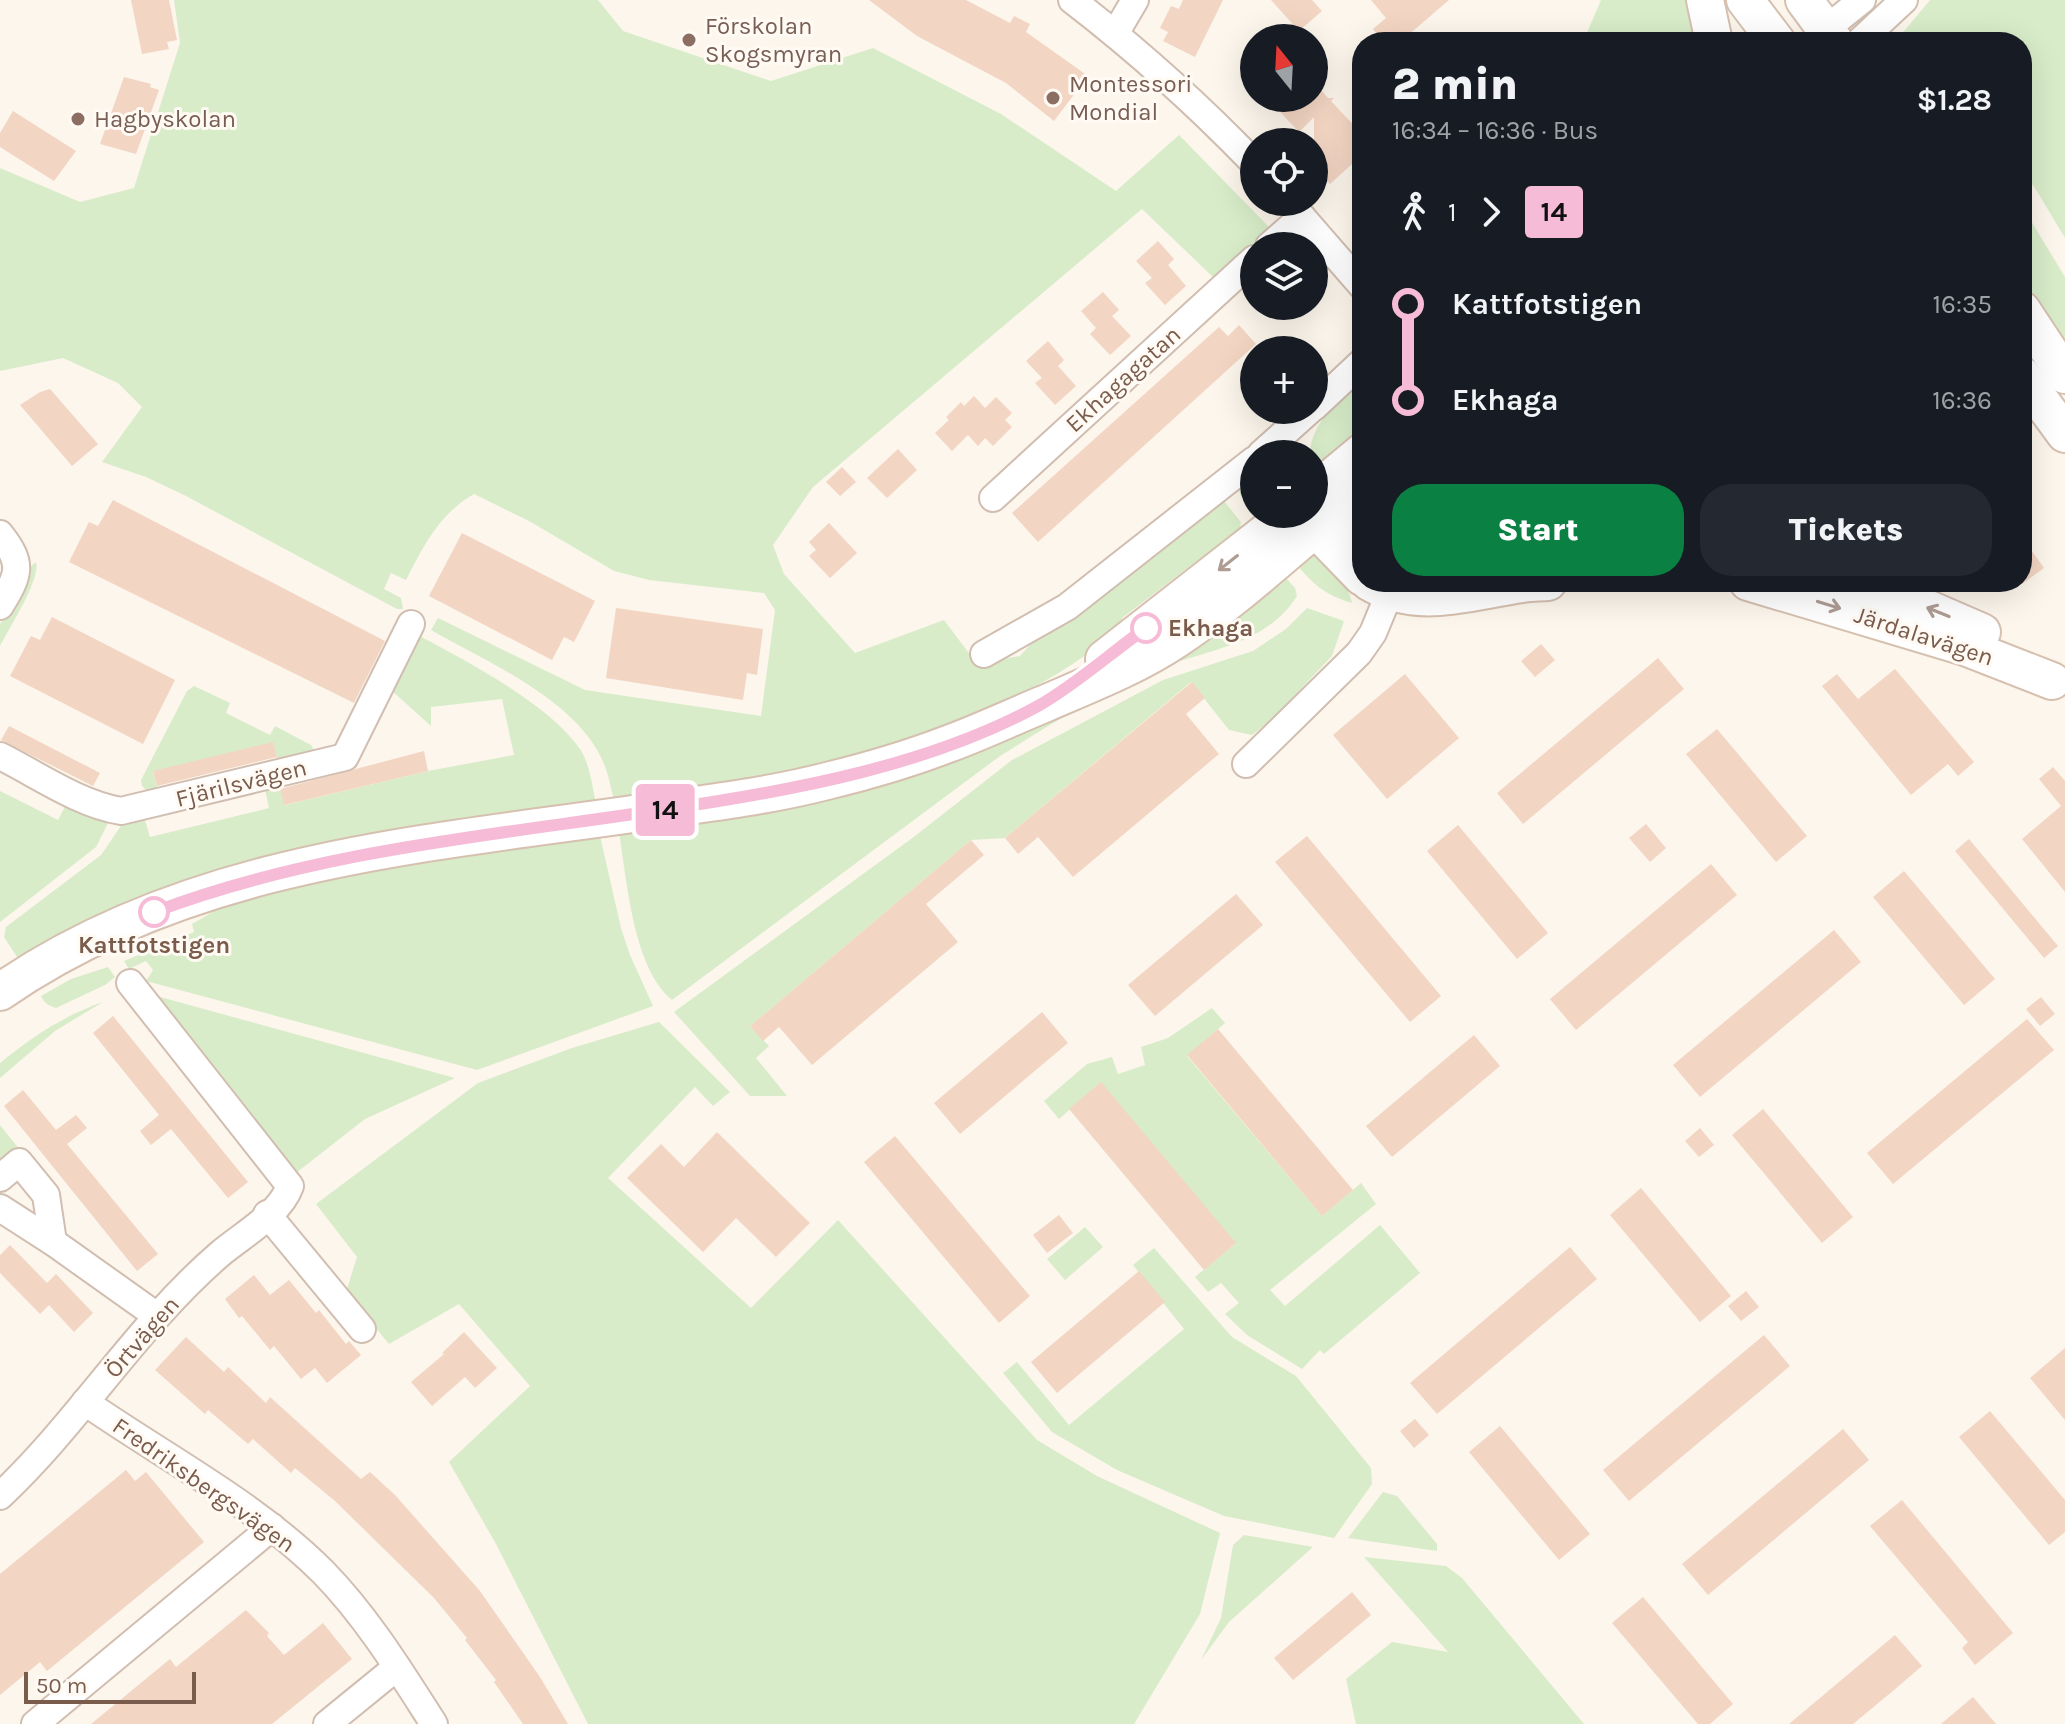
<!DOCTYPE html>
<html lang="en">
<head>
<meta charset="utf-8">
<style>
  :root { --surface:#171b24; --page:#242831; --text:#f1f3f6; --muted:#9ea1a6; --accent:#0b8043 }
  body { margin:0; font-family:Karla,sans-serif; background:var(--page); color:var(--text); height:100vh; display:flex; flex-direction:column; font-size:30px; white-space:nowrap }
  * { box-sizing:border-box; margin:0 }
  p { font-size:26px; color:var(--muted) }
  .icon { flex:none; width:44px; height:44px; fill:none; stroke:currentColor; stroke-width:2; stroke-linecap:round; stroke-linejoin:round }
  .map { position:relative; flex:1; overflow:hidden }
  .sheet { position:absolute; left:1352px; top:32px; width:680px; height:560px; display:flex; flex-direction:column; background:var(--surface); border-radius:32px; box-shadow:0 8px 32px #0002 }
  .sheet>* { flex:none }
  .badge { padding:0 16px; border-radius:6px; font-size:28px; line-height:52px }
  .needle { width:52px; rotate:342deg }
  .buttons { position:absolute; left:1240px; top:24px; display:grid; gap:16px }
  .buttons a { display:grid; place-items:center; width:88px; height:88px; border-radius:50%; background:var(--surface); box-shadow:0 8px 32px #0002; font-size:40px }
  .scale { position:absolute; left:24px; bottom:20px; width:172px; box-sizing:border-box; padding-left:8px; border:4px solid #7a5c4d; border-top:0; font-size:22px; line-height:28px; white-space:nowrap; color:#7a5c4d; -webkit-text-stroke:6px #fffaf3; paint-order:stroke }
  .map>.badge { position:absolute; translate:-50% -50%; box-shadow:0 0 0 4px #fff }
  .legs { display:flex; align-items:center; gap:12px; height:88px; padding:0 40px; font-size:26px }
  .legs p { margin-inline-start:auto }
  .summary { display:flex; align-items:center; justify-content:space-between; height:136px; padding:0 40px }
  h1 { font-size:44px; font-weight:800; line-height:60px }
  .button { display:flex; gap:16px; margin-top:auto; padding:16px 40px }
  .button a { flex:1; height:92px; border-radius:32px; background:var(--accent); color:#fff; font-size:32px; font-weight:800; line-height:92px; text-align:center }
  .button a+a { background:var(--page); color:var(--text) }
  ul { padding:0 40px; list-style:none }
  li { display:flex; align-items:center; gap:28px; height:96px; font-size:30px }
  li i { display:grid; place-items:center; width:12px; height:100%; margin:0 10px; background:currentColor }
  li i::after { content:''; width:20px; height:20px; margin:-10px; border:6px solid; border-radius:50%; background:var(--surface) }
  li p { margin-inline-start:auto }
  li:first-child i { background:linear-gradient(#0000 50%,currentColor 0) }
  li:last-child i { background:linear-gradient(currentColor 50%,#0000 0) }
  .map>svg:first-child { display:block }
  .green { fill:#d8ecc9 }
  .building { fill:#f3d5c3 }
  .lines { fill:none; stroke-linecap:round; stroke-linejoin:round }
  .street-casing { stroke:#d1beb0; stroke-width:30 }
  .secondary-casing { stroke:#d6c0b0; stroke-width:40 }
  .street { stroke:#fff; stroke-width:26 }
  .secondary { stroke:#fff; stroke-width:36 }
  .oneway { stroke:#af9d94 }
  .line-1-casing { stroke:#fff; stroke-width:18 }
  .line-1 { stroke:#f6bbd6; stroke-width:12 }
  .education-dot { fill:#8d6e63; stroke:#fffaf3; stroke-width:3 }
  .stop-1-dot { fill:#fff; stroke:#f6bbd6; stroke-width:4 }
  .labels { text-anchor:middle; stroke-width:6; stroke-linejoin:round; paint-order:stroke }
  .education-label { font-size:24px; fill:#785e54; stroke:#fffaf3; text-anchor:start }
  .street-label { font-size:24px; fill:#7a5c4d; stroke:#fffaf3 }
  .stop-label { font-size:24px; font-weight:bold; fill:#7a5c4d; stroke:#fffaf3; text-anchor:start }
</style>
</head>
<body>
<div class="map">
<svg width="2065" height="1724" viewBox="0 0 2065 1724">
  <rect width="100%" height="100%" fill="#fdf6ec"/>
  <g class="green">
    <path d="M174 0H598L623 31 771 81 873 48 1001 114 1116 191 1179 135 1271 229 1214 278 1142 209 813 487 773 545 784 574 855 653 944 620 977 664 1020 656 1037 637 1218 501H1224L1241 522 1240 528 1122 618 1126 624C985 745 792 774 614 800 611 789 609 776 604 764 579 701 487 662 431 630L438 618 585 690 761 716 775 610 764 593 649 580 614 571 529 521 474 494C439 514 424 545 406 580L391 573 384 589 401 598 403 609H397L186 496 146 477 102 462 142 407 118 383 63 358 0 371V168L80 202 134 188 180 43Z"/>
    <polygon points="1601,0 1691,0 1702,42 1583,42"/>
    <polygon points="1930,0 2065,0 2065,238 2035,188 2022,173 2022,42 1904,42 1900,36"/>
    <polygon points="2022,206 2065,277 2065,347 2022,280"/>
    <path d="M1362 378V440L1325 464 1314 461V454H1310C1310 424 1341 397 1362 378Z"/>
    <polygon points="1254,482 1254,513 1241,496 1237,485"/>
    <path d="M1311 555C1330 560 1348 584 1352 603 1322 594 1312 583 1292 559Z"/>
    <path d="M36 562C41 579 9 628 0 646V624L24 584 28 569Z"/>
    <path d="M1278 569 1295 588 1297 596C1264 649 1197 650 1146 674 1098 695 1044 728 1000 756L672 1000C633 968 627 880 619 833L754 813 867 789 946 763Z"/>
    <polygon points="1307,608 1344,621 1332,656 1271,720 1252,735 1229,730 1191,682 1005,838 971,840 750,1026 769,1046 756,1058 787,1096 750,1096 674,1012 915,836 1012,760 1163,680 1253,651 1286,629"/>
    <path d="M416 634C466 661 548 703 580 749 590 764 592 786 596 803L301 849 197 878 92 920 19 960 4 937 6 927 101 855 125 820 144 817 150 837 269 808 265 789 279 786 285 805 428 771 514 755 502 699 431 707V726L392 691 389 687Z"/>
    <polygon points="194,686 230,703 226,713 270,735 275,726 311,745 315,752 278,762 273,743 153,772 158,790 149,793 142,786 141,780 187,691"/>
    <polygon points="0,791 58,820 67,803 109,821 96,847 0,922"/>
    <polygon points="600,836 621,928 630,955 653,1006 477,1070 146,981 153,970 146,961 129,969 124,961 194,932 192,924 232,901 323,879"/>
    <path d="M108 967 115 977 105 985 56 1008C49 1006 44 1003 41 996L71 979Z"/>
    <polygon points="142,992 455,1078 365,1119 296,1173"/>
    <path d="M103 1002 55 1031 0 1078V1063C32 1037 63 1016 103 1002Z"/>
    <polygon points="1212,1008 1225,1023 1187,1056 1322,1216 1361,1183 1376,1204 1270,1290 1285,1306 1380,1225 1420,1273 1324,1354 1320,1350 1302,1369 1247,1335 1225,1314 1239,1303 1221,1283 1208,1292 1195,1277 1235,1244 1100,1083 1059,1119 1044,1101 1087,1064 1112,1057 1118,1074 1145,1065 1141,1047 1168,1038"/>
    <polygon points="659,1022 730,1092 713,1106 695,1087 608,1178 751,1308 838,1220 1037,1440 1097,1476 1220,1533 1200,1614 1134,1724 588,1724 496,1544 449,1462 530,1386 459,1304 389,1344 346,1292 357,1257 316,1204 478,1083 572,1048"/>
    <polygon points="0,1125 20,1150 0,1166"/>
    <polygon points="1085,1227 1103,1247 1065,1280 1047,1259"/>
    <polygon points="1154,1248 1232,1337 1296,1376 1371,1468 1372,1484 1334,1538 1224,1516 1117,1470 1052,1432 1003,1373 1017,1362 1069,1425 1184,1329 1133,1265"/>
    <polygon points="1383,1492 1397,1496 1437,1544 1437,1551 1348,1538"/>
    <polygon points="1244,1535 1313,1547 1229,1622 1201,1660 1221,1618 1233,1545"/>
    <polygon points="1364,1557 1446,1566 1462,1578 1584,1724 1356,1724 1346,1679 1392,1642 1448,1652"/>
  </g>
  <g class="building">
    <polygon points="131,0 169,0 177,40 167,42 169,49 142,54"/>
    <polygon points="869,0 966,0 1010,23 1014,16 1030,24 1026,32 1088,76 1054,121 1006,83 917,36"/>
    <polygon points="1183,0 1223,0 1195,57 1163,41 1168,32 1160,28 1171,6 1179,9"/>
    <polygon points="1271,0 1312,0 1322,11 1299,31"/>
    <polygon points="1371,0 1449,0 1400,42 1383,42 1373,29 1386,18"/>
    <polygon points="124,77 151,84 150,87 159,90 136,154 100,144"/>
    <polygon points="1314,82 1328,98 1334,98 1331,101 1362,134 1362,155 1330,184 1314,167 1314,117 1299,132 1267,98 1314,98"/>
    <polygon points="13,111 76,151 54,181 0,147 0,133"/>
    <polygon points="1158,241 1174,259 1168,265 1186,286 1165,305 1145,283 1152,278 1136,261"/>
    <polygon points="1103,292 1119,310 1112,316 1131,336 1110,355 1090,334 1096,328 1081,311"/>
    <polygon points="1239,325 1256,344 1038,542 1012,513 1219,327 1228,336"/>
    <polygon points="1048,341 1064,360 1058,366 1076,386 1055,405 1035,383 1042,378 1026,361"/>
    <polygon points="50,389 98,444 72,466 20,405 40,392"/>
    <polygon points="974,396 985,408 996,397 1012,413 1005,420 1012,427 993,446 985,438 978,446 968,435 952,451 935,433 949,420 946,417 961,402 964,406"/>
    <polygon points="898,449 917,470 887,498 867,478"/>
    <polygon points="842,467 856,482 840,496 826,482"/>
    <polygon points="113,500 385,641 354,703 69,562 89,522 98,526"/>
    <polygon points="829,523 857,553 830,578 809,556 816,550 809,542"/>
    <polygon points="462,533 595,601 574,642 564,637 552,660 429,596"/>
    <polygon points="2022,537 2044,568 2022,584"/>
    <polygon points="616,608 763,629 757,675 747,673 743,700 606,678"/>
    <polygon points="52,617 175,680 143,744 10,676 31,636 40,640"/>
    <polygon points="1541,644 1555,660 1535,677 1521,661"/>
    <polygon points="1658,658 1684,689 1523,824 1497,793"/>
    <polygon points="1895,669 1974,762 1958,776 1948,764 1911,795 1822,686 1837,674 1858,699"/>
    <polygon points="1405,674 1459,738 1387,799 1333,735"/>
    <polygon points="1192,682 1205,698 1186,714 1219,754 1073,877 1038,837 1018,854 1005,838"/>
    <polygon points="9,726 100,773 93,786 1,740"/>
    <polygon points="1717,729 1807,836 1776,862 1686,754"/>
    <polygon points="273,742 277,757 157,786 153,771"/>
    <polygon points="424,751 428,771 284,805 280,789"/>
    <polygon points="2053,767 2065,781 2065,892 2022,839 2061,806 2039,779"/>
    <polygon points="1646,824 1666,848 1650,862 1629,838"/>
    <polygon points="1458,825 1548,933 1517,959 1427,851"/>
    <polygon points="1307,836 1441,996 1410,1022 1275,862"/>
    <polygon points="1969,839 2058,946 2044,958 1955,851"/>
    <polygon points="971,840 984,855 926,904 958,942 812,1065 779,1027 763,1041 750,1026"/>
    <polygon points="1711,864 1737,895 1576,1030 1550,999"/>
    <polygon points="1904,871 1995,979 1964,1005 1873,897"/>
    <polygon points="1236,894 1263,925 1155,1016 1128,985"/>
    <polygon points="1834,930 1861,962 1700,1097 1673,1065"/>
    <polygon points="2041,997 2055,1014 2040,1026 2026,1009"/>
    <polygon points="1042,1012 1068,1043 960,1134 934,1103"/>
    <polygon points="113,1016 248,1182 228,1198 171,1129 151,1145 140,1131 159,1115 93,1033"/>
    <polygon points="2027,1019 2054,1050 1893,1184 1867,1153"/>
    <polygon points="1218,1029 1353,1190 1322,1216 1187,1055"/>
    <polygon points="1474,1035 1500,1066 1392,1157 1366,1126"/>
    <polygon points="1101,1082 1236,1243 1204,1270 1069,1109"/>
    <polygon points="23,1090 56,1130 76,1115 87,1128 67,1144 158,1254 137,1271 4,1106"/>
    <polygon points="1763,1109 1853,1217 1822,1243 1732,1135"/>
    <polygon points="1700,1128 1714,1145 1699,1157 1685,1141"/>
    <polygon points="717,1132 810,1223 776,1257 736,1218 703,1252 627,1178 661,1144 684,1167"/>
    <polygon points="895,1136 1030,1296 999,1323 864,1162"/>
    <polygon points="1641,1188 1731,1296 1700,1322 1610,1215"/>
    <polygon points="1059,1215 1073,1233 1047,1253 1033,1235"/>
    <polygon points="10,1245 47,1283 56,1274 93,1313 74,1332 49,1305 40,1314 0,1273 0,1255"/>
    <polygon points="1570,1247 1597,1279 1437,1414 1410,1383"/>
    <polygon points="1139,1271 1165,1302 1057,1393 1031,1362"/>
    <polygon points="254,1275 270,1295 289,1280 316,1313 319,1310 346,1344 349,1341 361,1355 327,1383 315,1368 301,1379 274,1346 270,1350 242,1316 239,1318 225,1299"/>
    <polygon points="1746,1291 1759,1307 1741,1321 1728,1306"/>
    <polygon points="464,1332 497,1368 475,1388 465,1377 432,1406 411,1382 444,1354 442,1353"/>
    <polygon points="1764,1335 1790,1366 1629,1501 1603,1470"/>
    <polygon points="186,1337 224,1372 228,1367 266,1403 270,1397 361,1479 370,1472 395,1495 480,1591 540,1677 568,1724 523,1724 494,1682 496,1680 465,1640 467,1638 434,1598 335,1501 295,1468 291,1473 253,1439 248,1444 208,1410 205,1414 155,1370"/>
    <polygon points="2065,1348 2065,1420 2030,1378"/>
    <polygon points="1990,1411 2065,1500 2065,1532 2049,1545 1959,1437"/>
    <polygon points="1415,1419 1429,1435 1414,1448 1400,1431"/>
    <polygon points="1500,1426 1590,1534 1559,1560 1469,1452"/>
    <polygon points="1843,1429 1869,1460 1708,1595 1682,1564"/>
    <polygon points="126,1470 135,1481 146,1472 204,1542 47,1671 40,1662 0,1695 0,1574"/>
    <polygon points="1902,1500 2013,1633 1975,1665 1962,1648 1968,1642 1870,1526"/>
    <polygon points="1352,1592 1371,1615 1293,1680 1274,1658"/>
    <polygon points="1643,1597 1733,1704 1710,1724 1698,1724 1612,1623"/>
    <polygon points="246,1610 269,1633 267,1636 284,1655 323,1623 352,1659 272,1724 91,1724 170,1659 176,1667"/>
    <polygon points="1895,1635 1922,1666 1894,1690 1853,1724 1789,1724"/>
    <polygon points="1973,1697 1996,1724 1941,1724"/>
  </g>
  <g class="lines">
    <defs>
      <g id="street">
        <path d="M1072 0C1137 50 1197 104 1254 163"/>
        <polyline points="1826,29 1862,0"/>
        <polyline points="1115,34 1135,0"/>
        <polyline points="1859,42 1904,0"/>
        <polyline points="1289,202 1362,286"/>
        <polyline points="1269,246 1302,217"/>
        <polyline points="1314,407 1362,362"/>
        <polyline points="1261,454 1310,410"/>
        <polyline points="993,498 1254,259"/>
        <path d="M0 534C24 564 19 575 0 606"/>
        <polyline points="984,654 1067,607 1254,460"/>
        <path d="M0 756C38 775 79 804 121 811L345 757 411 624"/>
        <polyline points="1246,764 1359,653 1373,633 1394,582"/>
        <polyline points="0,1178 19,1162 46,1195 53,1242"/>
        <polyline points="0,1208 53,1242 157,1316"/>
        <polyline points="267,1214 362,1329"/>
        <path d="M85 1402C164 1457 254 1503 323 1572 367 1617 400 1671 434 1724"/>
        <path d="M0 1496C80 1421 137 1325 221 1253 244 1234 280 1214 290 1186L130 983"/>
        <polyline points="35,1724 272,1527"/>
        <polyline points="327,1724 397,1667"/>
      </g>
      <g id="secondary">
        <polyline points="1705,0 1714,42"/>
        <polyline points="1745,0 1777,42"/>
        <polyline points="1804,0 1835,42"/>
        <polyline points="2022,310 2065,375"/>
        <polyline points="2022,375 2065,434"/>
        <polyline points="1316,491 1362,541"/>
        <polyline points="1314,492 1362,452"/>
        <polyline points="1301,514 1362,577"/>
        <path d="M1369 582C1415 609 1462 594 1510 586 1522 583 1535 583 1548 582"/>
        <polyline points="1748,582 1965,647 2052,681"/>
        <polyline points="1857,582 1899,596 1982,632"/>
        <polyline points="1104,659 1289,514"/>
        <path d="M0 992C197 855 444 843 674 808 725 801 777 794 827 781 868 771 909 759 948 744 981 732 1012 717 1044 704 1090 684 1135 667 1177 639 1243 595 1300 539 1362 490"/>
      </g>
    </defs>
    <use href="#street" class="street-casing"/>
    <use href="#secondary" class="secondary-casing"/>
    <use href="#street" class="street"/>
    <use href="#secondary" class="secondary"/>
  </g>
  <defs><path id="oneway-shaft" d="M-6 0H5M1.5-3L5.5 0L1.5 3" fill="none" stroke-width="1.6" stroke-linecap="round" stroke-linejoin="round" transform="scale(2)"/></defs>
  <g class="oneway">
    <use href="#oneway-shaft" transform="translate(1228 563) rotate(142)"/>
    <use href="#oneway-shaft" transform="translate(1829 605) rotate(17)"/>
    <use href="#oneway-shaft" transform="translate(1938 612) rotate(-158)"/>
  </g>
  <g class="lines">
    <defs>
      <path id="line-1" d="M154 912C321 849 499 835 674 808 795 790 930 765 1038 706 1074 686 1112 652 1146 628"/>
    </defs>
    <use href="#line-1" class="line-1-casing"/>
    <use href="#line-1" class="line-1"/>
  </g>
  <g class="education-dot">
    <circle cx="689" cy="40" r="8"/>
    <circle cx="1053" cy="98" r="8"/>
    <circle cx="78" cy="119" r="8"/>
  </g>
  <g class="stop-1-dot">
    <circle cx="1146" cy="628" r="14"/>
    <circle cx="154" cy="912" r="14"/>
  </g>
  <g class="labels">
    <g class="education-label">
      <text x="705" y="34">Förskolan<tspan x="705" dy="28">Skogsmyran</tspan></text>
      <text x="1069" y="92">Montessori<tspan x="1069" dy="28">Mondial</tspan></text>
      <text x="94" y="127">Hagbyskolan</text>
    </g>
    <g class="street-label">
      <text transform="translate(1123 379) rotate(-42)" y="8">Ekhagagatan</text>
      <text transform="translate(1924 636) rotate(18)" y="8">Järdalavägen</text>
      <text transform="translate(241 783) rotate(-14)" y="8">Fjärilsvägen</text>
      <text transform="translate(142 1337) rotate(-49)" y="8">Örtvägen</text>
      <text transform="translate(204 1485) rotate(35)" y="8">Fredriksbergsvägen</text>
    </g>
    <g class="stop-label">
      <text x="1168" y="636">Ekhaga</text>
      <text x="154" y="953" text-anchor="middle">Kattfotstigen</text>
    </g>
  </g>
</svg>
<div class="buttons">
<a><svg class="needle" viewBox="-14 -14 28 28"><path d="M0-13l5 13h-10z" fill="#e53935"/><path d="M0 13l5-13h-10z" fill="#9ea1a6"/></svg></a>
<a><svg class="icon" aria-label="locate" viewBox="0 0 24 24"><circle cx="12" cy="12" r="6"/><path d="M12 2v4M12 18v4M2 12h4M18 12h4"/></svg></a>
<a><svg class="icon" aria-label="layers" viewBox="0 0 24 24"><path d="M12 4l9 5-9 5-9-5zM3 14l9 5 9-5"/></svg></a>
<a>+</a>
<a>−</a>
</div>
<div class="scale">50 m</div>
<b class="badge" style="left:665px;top:810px;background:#f6bbd6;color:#111">14</b>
<section class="sheet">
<div class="summary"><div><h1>2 min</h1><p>16:34 – 16:36 · Bus</p></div><b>$1.28</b></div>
<div class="legs"><svg class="icon" aria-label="walk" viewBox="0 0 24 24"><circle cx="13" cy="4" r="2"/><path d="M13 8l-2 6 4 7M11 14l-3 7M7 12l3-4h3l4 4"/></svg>1<svg class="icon" aria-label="forward" viewBox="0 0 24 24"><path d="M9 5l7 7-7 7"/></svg><b class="badge" style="background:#f6bbd6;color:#111">14</b></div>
<ul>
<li><i style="color:#f6bbd6"></i><b>Kattfotstigen</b><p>16:35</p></li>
<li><i style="color:#f6bbd6"></i><b>Ekhaga</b><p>16:36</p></li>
</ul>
<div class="button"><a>Start</a><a>Tickets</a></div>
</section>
</div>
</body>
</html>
